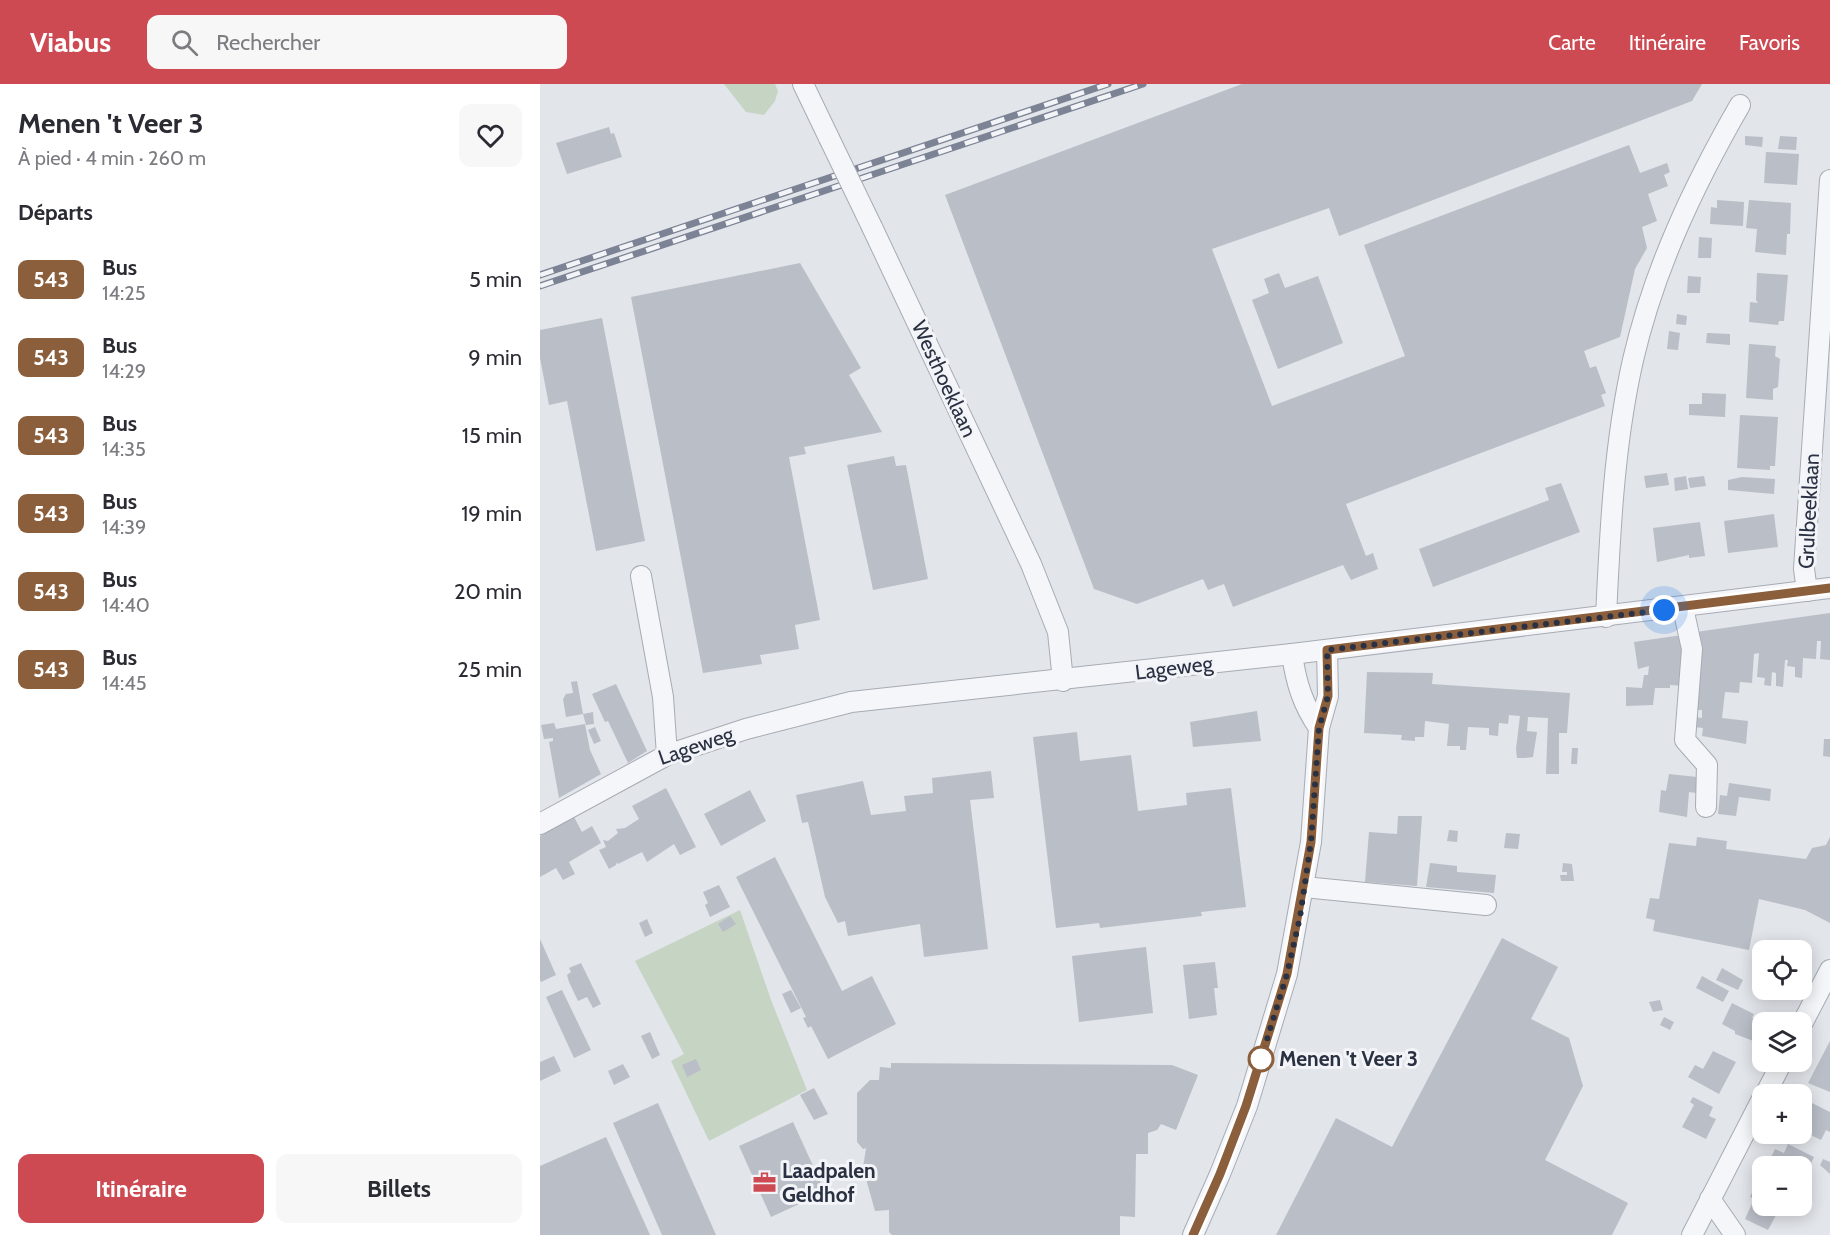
<!DOCTYPE html>
<html lang="fr">
<head>
<meta charset="utf-8">
<style>
  :root { --surface:#fff; --page:#f7f7f7; --text:#2b2b33; --muted:#7c7c81; --accent:#cd4a53 }
  body { margin:0; font-family:Cabin,sans-serif; background:var(--page); color:var(--text); height:100vh; display:flex; flex-direction:column; font-size:22px; white-space:nowrap }
  * { box-sizing:border-box; margin:0 }
  p { font-size:20px; color:var(--muted) }
  .icon { flex:none; width:33px; height:33px; fill:none; stroke:currentColor; stroke-width:2; stroke-linecap:round; stroke-linejoin:round }
  .map { position:relative; flex:1; overflow:hidden }
  .sheet { display:flex; flex-direction:column; background:var(--surface); width:540px }
  .sheet>* { flex:none }
  .badge { padding:0 12px; border-radius:9px; font-size:21px; line-height:39px }
  .tools { position:absolute; left:1212px; top:856px; display:grid; gap:12px }
  .tools a { display:grid; place-items:center; width:60px; height:60px; border-radius:12px; background:var(--surface); box-shadow:0 3px 15px #0003; font-size:30px }
  .you { position:absolute; width:30px; height:30px; margin:-15px; border:4px solid #fff; border-radius:50%; background:#1a73e8; box-shadow:0 0 0 9px #1a73e833 }
  .map>.badge { position:absolute; translate:-50% -50%; box-shadow:0 0 0 3px #fff }
  h2 { padding:0 18px; font-size:22px; line-height:54px }
  .round { display:grid; place-items:center; flex:none; width:63px; height:63px; border-radius:12px; background:var(--page) }
  .headline { display:flex; align-items:center; justify-content:space-between; height:102px; padding:0 18px }
  h1 { font-size:28px; font-weight:700; line-height:45px }
  .primary-button { display:flex; gap:12px; margin-top:auto; padding:12px 18px }
  .primary-button a { flex:1; height:69px; border-radius:12px; background:var(--accent); color:#fff; font-size:24px; font-weight:700; line-height:69px; text-align:center }
  .primary-button a+a { background:var(--page); color:var(--text) }
  ul { padding:0; list-style:none }
  li { display:flex; align-items:center; gap:18px; height:78px; padding:0 18px }
  li div { flex:1 }
  li b { display:block; font-size:22px }
  li em { font-style:normal }
  li .badge { min-width:66px; font-weight:700; text-align:center }
  header { display:flex; align-items:center; gap:36px; box-sizing:border-box; height:84px; padding:0 30px; background:var(--accent); color:#fff }
  header strong { font-size:28px }
  nav { display:flex; gap:33px; margin-inline-start:auto; font-size:21px }
  .search { width:420px; height:54px; background:var(--page); display:flex; align-items:center; gap:15px; box-sizing:border-box; padding:0 21px; border-radius:12px; color:var(--muted); font-size:22px }
  main { display:flex; flex:1; min-height:0 }
  .map>svg:first-child { display:block }
  .green { fill:#c6d4c4 }
  .building { fill:#babec7 }
  .lines { fill:none; stroke-linecap:round; stroke-linejoin:round }
  .minor-casing { stroke:#a7abb4; stroke-width:22 }
  .minor { stroke:#f5f6f9; stroke-width:20 }
  .rail-casing { stroke:#7c8394; stroke-width:7 }
  .rail { stroke:#f2f4f8; stroke-width:4.5; stroke-dasharray:14; stroke-linecap:butt }
  .minor-bridge-casing { stroke:#a7abb4; stroke-width:22; stroke-linecap:butt }
  .minor-bridge { stroke:#f5f6f9; stroke-width:20 }
  .line-casing { stroke:#fff; stroke-width:14 }
  .line { stroke:#8b5e3c; stroke-width:9 }
  .walk { stroke:#2a3142; stroke-width:6; stroke-dasharray:0 10.8 }
  .stop-dot { fill:#fff; stroke:#8b5e3c; stroke-width:3 }
  .labels { text-anchor:middle; stroke-width:6; stroke-linejoin:round; paint-order:stroke }
  .street-label { font-size:21px; fill:#2a3142; stroke:#f2f4f8 }
  .stop-label { font-size:21px; font-weight:bold; fill:#2a3142; stroke:#f2f4f8; text-anchor:start }
  .poi-label { font-size:21px; font-weight:bold; fill:#2a3142; stroke:#f2f4f8; text-anchor:start }
</style>
</head>
<body>
<header>
<strong>Viabus</strong>
<div class="search"><svg class="icon" aria-label="search" viewBox="0 0 24 24"><circle cx="10" cy="10" r="6"/><path d="M15 15l6 6"/></svg>Rechercher</div>
<nav><a>Carte</a><a>Itinéraire</a><a>Favoris</a></nav>
</header>
<main>
<section class="sheet">
<div class="headline"><div><h1>Menen 't Veer 3</h1><p>À pied · 4 min · 260 m</p></div><a class="round"><svg class="icon" aria-label="heart" viewBox="0 0 24 24"><path d="M12 20l-8-8c-3-5 5-10 8-4 3-6 11-1 8 4z"/></svg></a></div>
<h2>Départs</h2>
<ul>
<li><span class="badge" style="background:#8b5e3c;color:#fff">543</span><div><b>Bus</b><p>14:25</p></div><em>5 min</em></li>
<li><span class="badge" style="background:#8b5e3c;color:#fff">543</span><div><b>Bus</b><p>14:29</p></div><em>9 min</em></li>
<li><span class="badge" style="background:#8b5e3c;color:#fff">543</span><div><b>Bus</b><p>14:35</p></div><em>15 min</em></li>
<li><span class="badge" style="background:#8b5e3c;color:#fff">543</span><div><b>Bus</b><p>14:39</p></div><em>19 min</em></li>
<li><span class="badge" style="background:#8b5e3c;color:#fff">543</span><div><b>Bus</b><p>14:40</p></div><em>20 min</em></li>
<li><span class="badge" style="background:#8b5e3c;color:#fff">543</span><div><b>Bus</b><p>14:45</p></div><em>25 min</em></li>
</ul>
<div class="primary-button"><a>Itinéraire</a><a>Billets</a></div>
</section>
<div class="map">
<svg width="1290" height="1151" viewBox="0 0 1290 1151">
  <rect width="100%" height="100%" fill="#e2e5ea"/>
  <g class="green">
    <polygon points="184,0 235,0 238,7 235,17 224,31 206,28"/>
    <polygon points="200,826 231,916 267,1006 169,1057 131,977 144,970 95,877"/>
  </g>
  <g class="building">
    <polygon points="702,0 1162,0 1152,17 799,152 789,124 672,165 732,322 865,272 824,161 1089,61 1100,89 1127,79 1130,88 1124,91 1128,102 1108,110 1117,137 1102,143 1107,164 1095,185 1080,253 1044,267 1050,284 1056,282 1066,309 1061,311 1065,322 806,420 826,472 833,469 838,485 811,496 803,481 693,523 684,500 668,506 663,495 597,520 554,505 405,111"/>
    <polygon points="69,43 71,50 74,49 82,73 27,90 16,59"/>
    <polygon points="1205,52 1223,53 1222,63 1205,61"/>
    <polygon points="1240,52 1257,53 1256,66 1238,65"/>
    <polygon points="1226,68 1259,70 1257,101 1224,99"/>
    <polygon points="1177,116 1204,118 1203,142 1170,140 1171,123 1177,124"/>
    <polygon points="1209,116 1251,119 1250,150 1247,150 1246,171 1215,168 1217,145 1206,144"/>
    <polygon points="1159,153 1172,154 1171,174 1158,174"/>
    <polygon points="260,179 321,284 309,291 342,348 264,363 266,370 249,373 280,536 255,541 259,565 220,571 222,580 163,589 91,213"/>
    <polygon points="739,189 745,204 778,192 803,259 738,285 712,216 729,209 724,195"/>
    <polygon points="1217,189 1248,191 1244,237 1239,237 1238,241 1209,238 1210,218 1218,219 1216,216"/>
    <polygon points="1148,192 1161,193 1160,209 1147,209"/>
    <polygon points="1137,230 1147,232 1146,241 1136,240"/>
    <polygon points="62,234 105,457 56,467 27,317 9,321 0,274 0,246"/>
    <polygon points="1129,247 1140,249 1138,266 1127,265"/>
    <polygon points="1167,249 1190,250 1190,261 1166,259"/>
    <polygon points="1209,260 1236,262 1235,272 1240,275 1238,303 1233,305 1233,316 1206,314"/>
    <polygon points="1162,309 1186,310 1185,333 1149,331 1149,320 1162,320"/>
    <polygon points="1200,331 1238,333 1235,382 1230,382 1230,386 1197,384"/>
    <polygon points="354,372 356,382 366,381 388,495 333,506 307,381"/>
    <polygon points="1127,389 1129,401 1106,404 1104,392"/>
    <polygon points="1146,392 1148,405 1135,407 1134,394"/>
    <polygon points="1164,392 1166,402 1150,404 1148,394"/>
    <polygon points="1202,393 1235,395 1234,410 1188,406 1188,396"/>
    <polygon points="1021,399 1040,448 893,503 879,465 1009,416 1005,404"/>
    <polygon points="1234,430 1238,463 1188,469 1184,437"/>
    <polygon points="1160,438 1165,472 1149,474 1149,471 1117,478 1113,444"/>
    <polygon points="1290,529 1290,576 1280,575 1281,557 1277,557 1276,575 1263,574 1262,594 1255,593 1255,583 1247,582 1248,576 1245,576 1243,603 1236,602 1236,589 1232,588 1231,602 1224,601 1225,594 1217,593 1219,569 1214,570 1212,599 1200,598 1199,609 1185,608 1182,634 1208,637 1206,660 1162,652 1163,644 1154,643 1155,633 1162,634 1162,626 1156,626 1156,548"/>
    <polygon points="1142,551 1144,602 1130,601 1130,604 1115,604 1113,621 1086,622 1086,603 1102,604 1104,591 1108,591 1109,582 1098,585 1094,558"/>
    <polygon points="827,588 893,589 892,600 1030,609 1027,649 1019,649 1019,690 1006,690 1008,634 988,633 987,647 997,648 993,673 985,674 977,674 976,665 980,632 969,631 968,640 959,639 958,652 949,651 949,644 928,643 926,666 920,666 920,662 907,662 909,640 885,637 884,653 875,653 875,657 861,656 862,651 824,649"/>
    <polygon points="37,597 43,630 26,633 23,615 26,610 33,609 31,598"/>
    <polygon points="76,600 107,667 88,679 68,637 65,638 52,610"/>
    <polygon points="717,627 721,657 653,663 650,638"/>
    <polygon points="53,628 54,640 46,641 43,630"/>
    <polygon points="14,639 16,645 45,640 50,666 61,690 19,714 9,658 13,657 13,654 4,655 1,641"/>
    <polygon points="55,643 61,657 54,660 48,646"/>
    <polygon points="537,648 540,677 591,671 598,727 647,721 646,709 691,704 706,823 661,828 662,832 560,844 559,839 516,844 493,653"/>
    <polygon points="1284,655 1290,655 1290,673 1283,672"/>
    <polygon points="1032,664 1038,664 1037,680 1031,680"/>
    <polygon points="451,687 454,714 430,716 448,865 384,873 380,840 308,852 305,837 298,839 285,813 268,738 262,739 256,711 323,697 331,731 366,727 364,712 393,709 392,694"/>
    <polygon points="1129,690 1157,693 1156,709 1149,708 1147,733 1119,728 1121,706 1126,707"/>
    <polygon points="1189,699 1231,705 1230,717 1199,713 1196,732 1178,730 1180,711 1187,712"/>
    <polygon points="126,704 156,763 140,771 134,760 107,778 102,768 78,780 77,778 76,781 69,785 59,766 66,763 63,756 68,757 78,749 76,745 85,744 99,735 92,722"/>
    <polygon points="210,706 226,737 181,762 164,730"/>
    <polygon points="858,732 882,732 877,802 825,798 829,748 857,750"/>
    <polygon points="34,733 42,748 52,742 61,759 29,778 35,790 23,796 16,784 0,793 0,752"/>
    <polygon points="909,746 918,747 917,758 907,757"/>
    <polygon points="966,749 980,750 978,765 964,764"/>
    <polygon points="1157,753 1187,757 1186,765 1266,775 1272,764 1286,761 1290,753 1290,839 1265,826 1219,815 1209,866 1113,847 1115,836 1106,834 1110,814 1119,815 1129,759 1156,762"/>
    <polygon points="235,773 302,907 332,892 356,940 288,975 271,942 268,944 263,934 266,933 196,793"/>
    <polygon points="890,779 917,782 917,788 956,791 954,809 886,803"/>
    <polygon points="1023,779 1032,780 1034,797 1021,797 1020,791 1027,791 1027,788 1022,788"/>
    <polygon points="179,801 190,823 170,833 165,821 168,819 163,808"/>
    <polygon points="190,832 196,840 183,848 178,840"/>
    <polygon points="107,835 113,849 105,853 99,839"/>
    <polygon points="962,854 1018,883 991,935 1029,954 1043,1002 1005,1076 1088,1119 1072,1151 736,1151 796,1034 852,1063"/>
    <polygon points="0,855 16,891 1,898 0,896"/>
    <polygon points="606,863 613,929 539,938 532,872"/>
    <polygon points="675,878 678,904 674,904 677,931 649,935 643,881"/>
    <polygon points="41,879 61,920 53,924 47,913 38,917 29,898 27,891 31,888 29,884"/>
    <polygon points="1182,884 1203,896 1198,906 1176,896"/>
    <polygon points="1222,887 1222,906 1243,906 1240,913 1214,903"/>
    <polygon points="1162,892 1189,907 1183,918 1156,904"/>
    <polygon points="22,906 51,966 34,974 6,913"/>
    <polygon points="251,906 261,924 251,929 242,910"/>
    <polygon points="1120,916 1123,926 1113,928 1109,918"/>
    <polygon points="1192,919 1214,930 1212,934 1222,939 1222,945 1216,958 1195,950 1195,947 1182,940"/>
    <polygon points="1124,933 1134,938 1130,946 1120,941"/>
    <polygon points="110,948 120,971 112,975 101,952"/>
    <polygon points="1290,957 1290,1008 1268,999"/>
    <polygon points="1173,967 1196,978 1179,1010 1148,993 1155,981 1163,985"/>
    <polygon points="14,972 21,987 0,997 0,978"/>
    <polygon points="156,975 161,986 147,993 142,981"/>
    <polygon points="351,979 632,981 658,991 636,1046 621,1040 617,1046 608,1049 608,1070 596,1070 595,1133 580,1132 580,1151 352,1151 349,1148 349,1126 335,1127 323,1084 326,1064 323,1065 317,1058 317,1009 330,996 339,996 340,983 351,984"/>
    <polygon points="83,980 90,993 74,1001 68,987"/>
    <polygon points="274,1004 288,1030 274,1036 260,1011"/>
    <polygon points="1153,1013 1173,1023 1169,1032 1176,1035 1166,1055 1142,1043 1154,1021 1150,1018"/>
    <polygon points="1262,1014 1290,1028 1290,1048 1286,1046 1281,1056 1262,1047"/>
    <polygon points="118,1019 176,1151 122,1151 73,1039"/>
    <polygon points="253,1038 285,1108 231,1133 199,1062"/>
    <polygon points="66,1053 110,1151 0,1151 0,1082"/>
    <polygon points="1248,1060 1274,1073 1262,1098 1262,1083 1226,1083 1235,1065 1244,1069"/>
    <polygon points="1283,1075 1290,1078 1290,1090 1280,1081"/>
    <polygon points="1216,1100 1222,1103 1222,1122 1241,1122 1228,1146 1205,1135 1214,1115 1210,1113"/>
  </g>
  <g class="lines">
    <defs>
      <g id="minor">
        <polyline points="263,0 289,54"/>
        <polyline points="332,143 491,480 518,548 523,597"/>
        <polyline points="101,492 123,613 127,671"/>
        <polyline points="1267,507 1264,485 1290,96"/>
        <polyline points="1143,524 1152,565 1145,656 1167,681 1166,723"/>
        <path d="M1066 533C1070 447 1074 360 1093 276 1114 185 1154 101 1200 21"/>
        <path d="M752 570C756 599 763 621 779 644"/>
        <polyline points="0,740 127,671 206,645 311,618 752,570 1290,504"/>
        <polyline points="764,803 946,821"/>
        <polyline points="1262,940 1290,886"/>
        <polyline points="1225,1011 1242,978"/>
        <polyline points="1170,1115 1195,1151"/>
        <polyline points="653,1151 680,1090 707,1022 747,890 771,758 779,644 788,612 787,566"/>
        <polyline points="1152,1151 1222,1015"/>
      </g>
    </defs>
    <use href="#minor" class="minor-casing"/>
    <use href="#minor" class="minor"/>
    <defs>
      <g id="rail">
        <polyline points="0,191 568,0"/>
        <polyline points="0,202 603,0"/>
      </g>
    </defs>
    <use href="#rail" class="rail-casing"/>
    <use href="#rail" class="rail"/>
    <defs>
      <polyline id="minor-bridge" points="289,54 332,143"/>
    </defs>
    <use href="#minor-bridge" class="minor-bridge-casing"/>
    <use href="#minor-bridge" class="minor-bridge"/>
  </g>
  <g class="lines">
    <defs>
      <polyline id="line" points="653,1151 680,1090 706,1022 747,890 771,758 779,644 788,612 787,566 1290,504"/>
    </defs>
    <use href="#line" class="line-casing"/>
    <use href="#line" class="line"/>
    <polyline class="walk" points="721,975 747,890 760,833 771,758 779,644 788,612 787,566 1124,526"/>
  </g>
  <defs>
    <symbol id="office-bare" viewBox="-9 -9 18 18"><path d="M-6-3h4V-5.5h4V-3h4V5H-6ZM-1-4.5V-3h2v-1.5ZM-6 0V1H6V0Z" fill="#cd4a53" stroke="#f2f4f8" stroke-width="2.5" paint-order="stroke"/></symbol>
  </defs>
  <g fill-rule="evenodd">
    <use href="#office-bare" x="208" y="1082" width="33" height="33"/>
  </g>
  <circle class="stop-dot" cx="721" cy="975" r="12"/>
  <g class="labels">
    <g class="street-label">
      <text transform="translate(404 295) rotate(65)" y="7">Westhoeklaan</text>
      <text transform="translate(1269 427) rotate(-87)" y="7">Grulbeeklaan</text>
      <text transform="translate(634 584) rotate(-7)" y="7">Lageweg</text>
      <text transform="translate(156 662) rotate(-19)" y="7">Lageweg</text>
    </g>
    <g class="stop-label">
      <text x="739" y="982">Menen 't Veer 3</text>
    </g>
    <g class="poi-label">
      <text x="242" y="1094">Laadpalen<tspan x="242" dy="24">Geldhof</tspan></text>
    </g>
  </g>
</svg>
<div class="tools">
<a><svg class="icon" aria-label="locate" viewBox="0 0 24 24"><circle cx="12" cy="12" r="6"/><path d="M12 2v4M12 18v4M2 12h4M18 12h4"/></svg></a>
<a><svg class="icon" aria-label="layers" viewBox="0 0 24 24"><path d="M12 4l9 5-9 5-9-5zM3 14l9 5 9-5"/></svg></a>
<a>+</a>
<a>−</a>
</div>
<div class="you" style="left:1124px;top:526px"></div>
</div>
</main>
</body>
</html>
